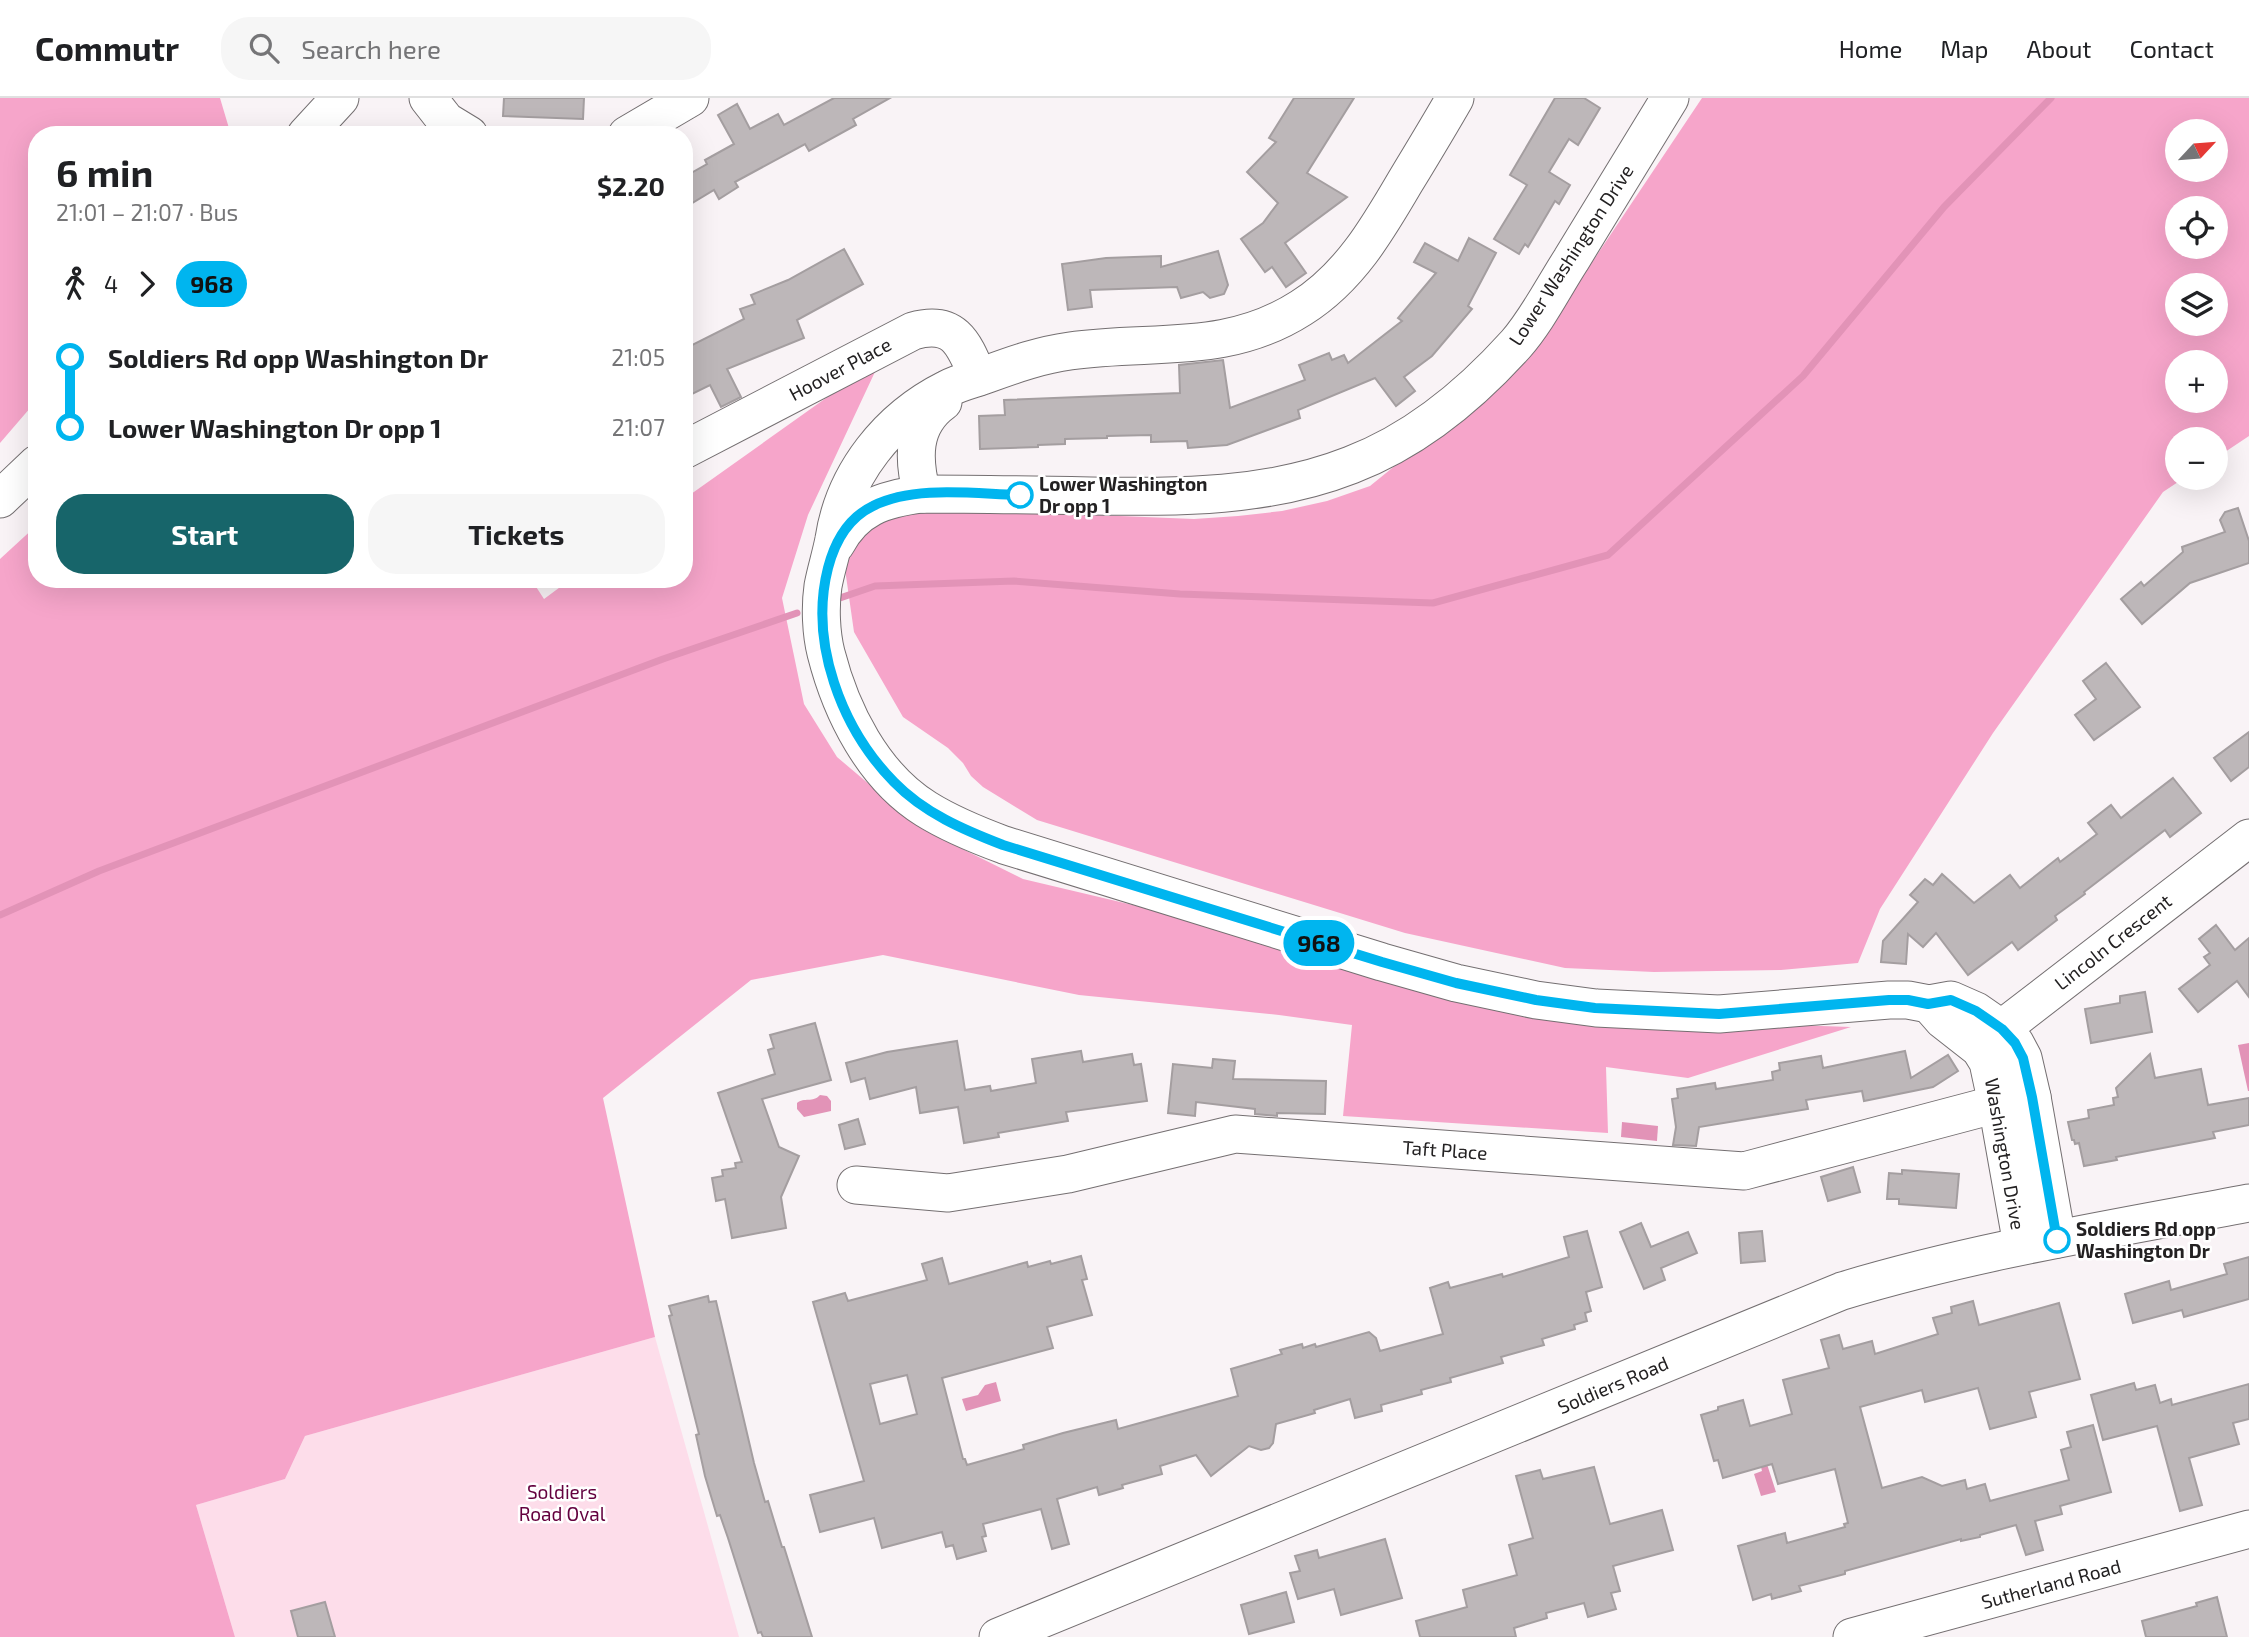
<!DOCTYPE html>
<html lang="en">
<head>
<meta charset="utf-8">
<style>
  :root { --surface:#fff; --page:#f6f6f6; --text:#202124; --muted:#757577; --line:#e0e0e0; --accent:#17656a }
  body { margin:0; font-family:"Exo 2",sans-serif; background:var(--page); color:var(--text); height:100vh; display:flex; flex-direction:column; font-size:26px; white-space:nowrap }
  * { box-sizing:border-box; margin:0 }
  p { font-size:23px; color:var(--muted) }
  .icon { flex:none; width:38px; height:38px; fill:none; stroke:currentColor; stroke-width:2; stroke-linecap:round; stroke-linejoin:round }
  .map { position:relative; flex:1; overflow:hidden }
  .sheet { position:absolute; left:28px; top:28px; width:665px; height:462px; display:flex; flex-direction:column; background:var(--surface); border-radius:28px; box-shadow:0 7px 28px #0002 }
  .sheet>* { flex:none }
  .badge { padding:0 14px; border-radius:23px; font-size:24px; line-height:46px }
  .needle { width:46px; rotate:64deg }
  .tools { position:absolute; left:2165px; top:21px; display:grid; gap:14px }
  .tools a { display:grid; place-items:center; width:63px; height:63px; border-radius:50%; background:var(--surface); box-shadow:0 7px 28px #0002; font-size:35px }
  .map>.badge { position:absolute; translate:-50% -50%; box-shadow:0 0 0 4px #fff }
  .legs { display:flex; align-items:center; gap:10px; height:77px; padding:0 28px; font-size:23px }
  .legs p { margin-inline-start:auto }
  .overview { display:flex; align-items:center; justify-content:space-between; height:119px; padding:0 28px }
  h1 { font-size:38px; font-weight:700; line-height:52px }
  .cta { display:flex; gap:14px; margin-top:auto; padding:14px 28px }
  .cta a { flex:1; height:80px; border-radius:28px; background:var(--accent); color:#fff; font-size:28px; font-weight:700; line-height:80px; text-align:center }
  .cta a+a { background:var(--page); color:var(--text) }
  ul { padding:0 28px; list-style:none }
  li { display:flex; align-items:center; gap:24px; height:70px; font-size:26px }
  li i { display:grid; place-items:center; width:10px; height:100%; margin:0 9px; background:currentColor }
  li i::after { content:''; width:18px; height:18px; margin:-9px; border:5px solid; border-radius:50%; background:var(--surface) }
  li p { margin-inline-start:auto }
  li:first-child i { background:linear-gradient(#0000 50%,currentColor 0) }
  li:last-child i { background:linear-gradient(currentColor 50%,#0000 0) }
  header { display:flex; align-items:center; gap:42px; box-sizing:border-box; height:98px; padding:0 35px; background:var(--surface); border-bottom:2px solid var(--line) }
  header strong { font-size:33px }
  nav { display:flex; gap:38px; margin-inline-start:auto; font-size:24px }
  .search { width:490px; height:63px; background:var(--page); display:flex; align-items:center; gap:18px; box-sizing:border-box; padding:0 24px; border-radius:28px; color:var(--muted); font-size:26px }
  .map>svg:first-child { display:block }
  .green { fill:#fdddea }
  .forest { fill:#f6a5ca; fill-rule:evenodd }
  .water { fill:#e293b7 }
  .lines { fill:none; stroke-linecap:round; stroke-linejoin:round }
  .stream { stroke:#e293b7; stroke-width:7 }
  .building { fill:#bdb7b9; stroke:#a49ea0; stroke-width:2; fill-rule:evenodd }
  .minor-casing { stroke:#746f71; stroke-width:39 }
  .minor { stroke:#fff; stroke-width:37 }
  .line-1-casing { stroke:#fff; stroke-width:16 }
  .line-1 { stroke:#00b5ef; stroke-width:10 }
  .stop-1-dot { fill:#fff; stroke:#00b5ef; stroke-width:3.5 }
  .labels { text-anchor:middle; stroke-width:5; stroke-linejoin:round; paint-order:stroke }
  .street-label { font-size:19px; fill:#232122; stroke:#fff }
  .stop-label { font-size:19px; font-weight:bold; fill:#232122; stroke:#fff; text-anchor:start }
  .park-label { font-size:19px; fill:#63013e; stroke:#fff }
</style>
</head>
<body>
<header>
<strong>Commutr</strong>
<div class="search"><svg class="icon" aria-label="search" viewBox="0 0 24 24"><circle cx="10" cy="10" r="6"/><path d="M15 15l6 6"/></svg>Search here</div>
<nav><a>Home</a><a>Map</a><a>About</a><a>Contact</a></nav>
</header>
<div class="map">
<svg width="2249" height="1539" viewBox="0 0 2249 1539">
  <rect width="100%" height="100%" fill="#f9f3f6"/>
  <polygon class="green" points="655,1239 739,1539 235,1539 196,1407 285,1381 305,1338"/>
  <g class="forest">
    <polygon points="0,0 220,0 231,37 37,37 37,302 0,345"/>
    <path d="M1702 0H2249V338L2216 360V341H2177V380H2184L2163 394 1993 635 1880 811 1858 865 1781 872 1654 874 1565 870 1405 835 1037 722 983 689 971 678 963 665 948 650 903 619 854 534 845 471 850 446 864 429 924 410 1194 421 1238 418 1282 413 1327 403 1370 388 1528 260ZM2177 33H2216V72H2177ZM2177 110H2216V149H2177ZM2177 187H2216V226H2177ZM2177 264H2216V303H2177Z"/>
    <polygon points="881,261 808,417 782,500 804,606 837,659 922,731 1023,781 1209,825 1581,920 1851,929 1688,980 1606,969 1608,1035 1343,1018 1352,927 1279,917 1079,897 883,857 751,882 603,1000 655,1239 305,1338 285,1381 196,1407 235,1539 0,1539 0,461 37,427 37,481 531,481 544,501 571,481 684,481 684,401"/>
  </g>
  <g class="water">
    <polygon points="2249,945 2249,993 2248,993 2238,947"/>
    <path d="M820 997 827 998 831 1003V1013L804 1019 797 1011V1005C804 999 813 1005 820 997Z"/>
    <polygon points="1622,1024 1658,1028 1657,1043 1621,1039"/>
    <polygon points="996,1284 1001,1303 966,1313 962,1301 978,1297 985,1287"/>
    <polygon points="1766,1363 1776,1394 1761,1398 1754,1376 1762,1373 1760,1365"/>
  </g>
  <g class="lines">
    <g class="stream">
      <polyline points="837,501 875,488 1014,483 1180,496 1433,505 1608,457 1803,278 1944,109 2051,0"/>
      <polyline points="0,817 99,773 663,561 797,515"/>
    </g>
  </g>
  <g class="building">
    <polygon points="504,0 584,0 583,21 503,18"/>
    <polygon points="834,0 890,0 853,21 856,27 809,53 805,46 735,84 738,89 719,101 714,92 684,110 684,79 707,66 705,62 734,46 718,17 737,6 750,31 778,16 784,27"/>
    <polygon points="1294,0 1354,0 1307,75 1347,99 1285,145 1306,175 1286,189 1272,169 1265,174 1241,141 1263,125 1278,105 1247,74 1276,44 1269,40"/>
    <polygon points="1555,0 1584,0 1600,10 1578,47 1569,41 1549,74 1570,87 1559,106 1555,103 1528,149 1525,146 1519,156 1494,141 1527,87 1510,77"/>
    <polygon points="1469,140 1496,155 1468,208 1472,211 1432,258 1404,279 1415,293 1396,308 1375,280 1298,312 1300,320 1227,347 1188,350 1187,343 1151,344 1151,337 1107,338 1107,340 1065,341 1065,346 1038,347 1038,349 980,351 979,318 1005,317 1004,302 1180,295 1179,267 1223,262 1230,310 1305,282 1299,267 1329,255 1332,262 1344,257 1348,265 1402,223 1398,220 1436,175 1414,164 1425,145 1458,163"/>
    <polygon points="844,151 863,186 797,222 804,240 727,271 741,299 721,309 710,287 684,300 684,251 744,221 740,211 755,206 751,197 788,182"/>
    <polygon points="1218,153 1228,187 1224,196 1210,200 1203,194 1181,200 1177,189 1090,192 1092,209 1068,212 1062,166 1106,160 1161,158 1161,169"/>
    <polygon points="2238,410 2249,443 2249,465 2190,485 2142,526 2121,501 2141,484 2144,488 2183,454 2182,449 2225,434 2220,422 2225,414"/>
    <polygon points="2106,565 2140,609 2094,642 2075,617 2096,601 2083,583"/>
    <polygon points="2249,634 2249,669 2231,683 2214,660"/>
    <polygon points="2173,680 2201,715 2170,739 2165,732 2084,794 2085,796 2055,818 2057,822 2018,852 2012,844 1968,877 1936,835 1923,849 1908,836 1906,866 1881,864 1883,843 1918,804 1910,797 1925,781 1933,787 1942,776 1974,805 2010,777 2020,790 2058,760 2060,764 2097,736 2088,725 2111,707 2121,720"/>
    <polygon points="2216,827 2235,852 2249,840 2249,899 2237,883 2198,914 2179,891 2210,867 2204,859 2210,855 2199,841"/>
    <polygon points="2145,894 2152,934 2091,945 2085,911 2120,905 2120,898"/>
    <polygon points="815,925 831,982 762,1001 779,1049 799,1058 781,1099 786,1130 732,1140 725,1101 716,1103 712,1080 723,1078 722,1072 736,1070 735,1065 742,1064 718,995 775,976 768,952 774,950 770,937"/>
    <polygon points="957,943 965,992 990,988 991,993 1036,985 1032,961 1081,953 1083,964 1132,956 1134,967 1141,966 1147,1003 1066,1014 1068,1023 998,1035 999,1039 964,1045 958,1009 920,1015 916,989 870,1001 865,980 851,984 846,965 887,954"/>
    <polygon points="1905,953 1911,980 1948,957 1958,973 1933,989 1864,1003 1862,993 1806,1002 1808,1011 1699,1029 1696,1048 1673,1047 1676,1029 1672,1001 1678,1000 1677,991 1715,985 1716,991 1773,982 1772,974 1780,972 1779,965 1821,958 1823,970"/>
    <polygon points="2150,956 2155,980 2201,971 2208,1007 2249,1000 2249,1027 2213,1034 2215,1040 2116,1059 2117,1062 2084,1068 2079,1045 2075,1046 2074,1042 2072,1042 2068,1024 2089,1020 2088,1012 2114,1007 2113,1000 2118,999 2116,990"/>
    <polygon points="1213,961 1235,963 1233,981 1326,983 1325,1016 1277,1015 1277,1018 1255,1016 1255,1011 1196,1004 1195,1018 1168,1015 1173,966 1212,970"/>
    <polygon points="858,1021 865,1046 845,1051 839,1027"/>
    <polygon points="1853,1069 1860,1094 1828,1103 1821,1079"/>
    <polygon points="1902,1072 1959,1076 1956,1110 1899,1106 1899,1101 1887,1101 1889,1075 1902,1076"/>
    <polygon points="1641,1125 1651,1149 1688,1134 1697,1155 1661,1170 1665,1182 1644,1191 1620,1134"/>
    <path d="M1587 1133 1602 1189 1586 1194 1591 1213 1585 1215 1587 1223 1574 1227 1575 1231 1542 1241 1544 1247 1501 1259 1503 1265 1450 1280 1451 1284 1421 1292 1422 1296 1381 1307 1382 1313 1355 1320 1350 1301 1314 1312 1315 1315 1276 1326 1273 1345 1269 1350 1261 1352 1249 1348 1211 1378 1196 1357 1160 1368 1162 1376 1122 1387 1123 1390 1099 1397 1097 1389 1057 1401 1069 1446 1052 1451 1041 1411 983 1426 986 1438 982 1439 986 1453 957 1461 953 1447 946 1449 942 1434 882 1450 874 1420 820 1434 810 1397 864 1383 813 1204 845 1195 848 1203 927 1182 922 1166 942 1160 949 1186 1027 1164 1028 1169 1050 1163 1051 1166 1081 1158 1087 1181 1082 1182 1092 1217 1047 1229 1053 1250 942 1280 963 1361H965L967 1367 1024 1351 1023 1347 1063 1335 1116 1322 1118 1331 1238 1298 1231 1271 1282 1256 1280 1252 1302 1246 1303 1250 1315 1246 1316 1249 1369 1234 1376 1240 1380 1253 1443 1236 1430 1190 1448 1184 1450 1190 1502 1176 1503 1179 1569 1159 1564 1139ZM907 1277 917 1316 880 1326 870 1286Z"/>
    <polygon points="1762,1133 1765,1163 1741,1165 1739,1135"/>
    <polygon points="2249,1159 2249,1201 2184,1219 2182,1212 2133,1225 2125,1196 2169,1183 2171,1192 2227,1176 2224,1166"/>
    <polygon points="708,1198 709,1204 716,1203 754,1365 765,1404 768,1403 782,1449 784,1449 812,1539 763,1539 761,1534 758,1535 728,1440 720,1417 717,1418 705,1378 696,1337 699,1336 669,1218 672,1217 669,1208"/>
    <polygon points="1973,1203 1979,1227 2059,1205 2080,1281 2029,1294 2036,1319 1990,1331 1978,1290 1925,1304 1922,1292 1860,1309 1882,1390 1922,1379 1942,1388 1965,1382 1967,1391 1985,1386 1990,1403 2069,1382 2061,1352 2071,1349 2067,1334 2093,1327 2111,1394 2060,1408 2062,1416 2035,1423 2043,1452 2026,1457 2016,1427 1980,1437 1980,1439 1961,1443 1961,1441 1845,1473 1845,1476 1799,1488 1801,1493 1772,1501 1771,1496 1753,1502 1738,1448 1785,1435 1787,1445 1845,1429 1844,1426 1848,1425 1835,1371 1778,1386 1772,1366 1723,1380 1718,1362 1714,1363 1701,1317 1718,1312 1718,1309 1743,1302 1750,1328 1792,1316 1783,1282 1829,1270 1821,1242 1839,1237 1843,1251 1872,1243 1875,1256 1938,1236 1933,1220 1952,1215 1951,1209"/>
    <polygon points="2134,1285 2136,1292 2155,1287 2160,1305 2171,1301 2172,1307 2249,1286 2249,1321 2233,1325 2239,1346 2189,1360 2202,1407 2180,1413 2157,1328 2103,1342 2091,1297"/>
    <polygon points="1594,1369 1610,1426 1662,1412 1673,1452 1613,1468 1620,1493 1611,1495 1616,1511 1588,1519 1584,1505 1546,1515 1547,1520 1514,1530 1516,1539 1420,1539 1416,1523 1467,1509 1463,1492 1517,1477 1509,1447 1533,1440 1516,1378 1540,1372 1543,1381"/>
    <polygon points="1385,1441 1402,1500 1341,1517 1334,1491 1298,1501 1290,1475 1300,1473 1295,1458 1317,1452 1319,1460"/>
    <polygon points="1286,1494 1294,1524 1249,1536 1241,1507"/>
    <polygon points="2217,1499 2227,1539 2146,1539 2142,1523 2197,1508 2196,1505"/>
    <polygon points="325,1504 335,1539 298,1539 291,1513"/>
  </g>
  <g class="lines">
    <defs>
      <g id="minor">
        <polyline points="428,0 446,23 469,37"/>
        <path d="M1455 0C1439 28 1422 56 1405 84 1377 132 1349 180 1301 210 1226 258 1152 241 1070 253 1041 257 1015 266 988 276 975 281 960 284 947 291 889 320 844 375 834 441 831 457 826 472 823 488 820 509 821 535 826 555 841 614 873 678 926 711 950 726 977 737 1004 747L1382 864 1456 885 1536 902 1596 910 1719 916 1889 902H1908L1929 906 1951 902 1976 913 2002 931 2015 945 2023 960 2032 999 2057 1141"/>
        <polyline points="306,37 340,0"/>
        <polyline points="627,37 690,0"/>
        <path d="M684 352 913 233C955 221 964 246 978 279"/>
        <path d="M922 396C913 362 911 327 943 304"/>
        <polyline points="0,401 37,366"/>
        <path d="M836 446C855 410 883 401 922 396 978 396 1035 397 1091 398 1180 399 1267 400 1351 367 1414 343 1471 296 1516 246 1537 222 1553 190 1571 162 1604 108 1637 54 1670 0"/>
        <polyline points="1929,906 1943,922 1980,951 1988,964 1997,1006 2022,1147"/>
        <polyline points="1980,951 2013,922 2249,740"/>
        <polyline points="856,1087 948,1095 1068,1076 1235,1036 1744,1073 1997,1006 2032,999"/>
        <path d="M998 1539 1842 1193C1975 1153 2112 1131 2249 1105"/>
        <polyline points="1852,1539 2249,1431"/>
      </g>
    </defs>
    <use href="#minor" class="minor-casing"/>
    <use href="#minor" class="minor"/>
  </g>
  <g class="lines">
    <defs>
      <path id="line-1" d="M1020 397C975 396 914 387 873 408 848 420 835 443 828 470 809 544 841 630 894 684 924 715 964 732 1003 747L1382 864 1456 885 1536 902 1595 910 1719 916 1889 902H1908L1928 906 1951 902 1976 913 2002 931 2015 945 2023 960 2032 999 2057 1142"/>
    </defs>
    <use href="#line-1" class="line-1-casing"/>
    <use href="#line-1" class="line-1"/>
  </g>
  <g class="stop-1-dot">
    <circle cx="1020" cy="397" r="12"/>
    <circle cx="2057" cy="1142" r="12"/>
  </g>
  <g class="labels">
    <g class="street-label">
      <text transform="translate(1571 157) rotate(-57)" y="7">Lower Washington Drive</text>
      <text transform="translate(840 271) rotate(-28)" y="7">Hoover Place</text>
      <text transform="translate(2113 844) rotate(-38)" y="7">Lincoln Crescent</text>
      <text transform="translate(1445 1052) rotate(4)" y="7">Taft Place</text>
      <text transform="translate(2005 1056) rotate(80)" y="7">Washington Drive</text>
      <text transform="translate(1613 1287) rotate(-23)" y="7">Soldiers Road</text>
      <text transform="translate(2051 1486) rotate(-15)" y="7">Sutherland Road</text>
    </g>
    <g class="stop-label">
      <text x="1039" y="393">Lower Washington<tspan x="1039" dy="22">Dr opp 1</tspan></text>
      <text x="2076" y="1138">Soldiers Rd opp<tspan x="2076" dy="22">Washington Dr</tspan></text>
    </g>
    <g class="park-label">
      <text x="562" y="1401">Soldiers<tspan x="562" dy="22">Road Oval</tspan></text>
    </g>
  </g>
</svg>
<div class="tools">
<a><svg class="needle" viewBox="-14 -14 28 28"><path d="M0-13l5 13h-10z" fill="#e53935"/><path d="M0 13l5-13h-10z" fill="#757577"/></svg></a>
<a><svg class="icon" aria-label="locate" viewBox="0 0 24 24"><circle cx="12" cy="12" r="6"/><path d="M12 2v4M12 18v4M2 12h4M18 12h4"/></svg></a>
<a><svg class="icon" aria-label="layers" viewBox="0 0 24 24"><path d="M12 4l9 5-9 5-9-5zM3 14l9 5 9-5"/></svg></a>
<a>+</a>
<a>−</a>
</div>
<b class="badge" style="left:1319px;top:845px;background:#00b5ef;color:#111">968</b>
<section class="sheet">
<div class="overview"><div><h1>6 min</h1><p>21:01 – 21:07 · Bus</p></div><b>$2.20</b></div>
<div class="legs"><svg class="icon" aria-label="walk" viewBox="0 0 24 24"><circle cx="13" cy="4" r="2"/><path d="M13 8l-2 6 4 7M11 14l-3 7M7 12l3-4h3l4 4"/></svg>4<svg class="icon" aria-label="forward" viewBox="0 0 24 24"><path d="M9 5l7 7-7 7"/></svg><b class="badge" style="background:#00b5ef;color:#111">968</b></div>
<ul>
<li><i style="color:#00b5ef"></i><b>Soldiers Rd opp Washington Dr</b><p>21:05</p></li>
<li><i style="color:#00b5ef"></i><b>Lower Washington Dr opp 1</b><p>21:07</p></li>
</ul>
<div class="cta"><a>Start</a><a>Tickets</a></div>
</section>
</div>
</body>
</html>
